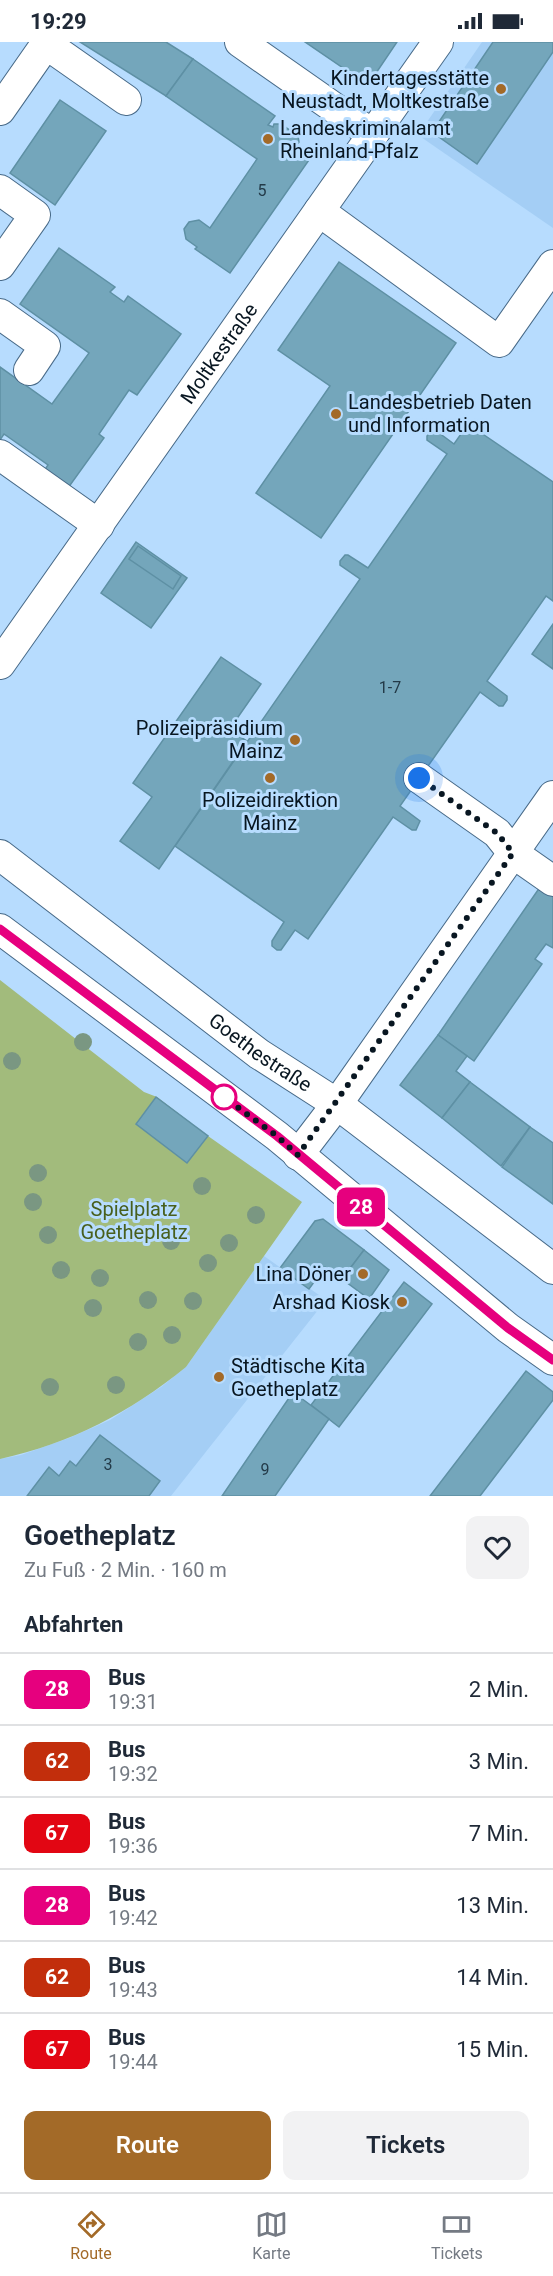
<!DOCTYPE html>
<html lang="de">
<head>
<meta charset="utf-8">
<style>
  :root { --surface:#fff; --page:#f2f2f3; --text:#1f2937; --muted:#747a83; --line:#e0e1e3; --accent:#a36a28 }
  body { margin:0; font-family:Roboto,sans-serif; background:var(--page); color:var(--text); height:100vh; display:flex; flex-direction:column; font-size:22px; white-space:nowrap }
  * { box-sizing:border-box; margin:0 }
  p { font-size:20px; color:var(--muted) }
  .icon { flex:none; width:33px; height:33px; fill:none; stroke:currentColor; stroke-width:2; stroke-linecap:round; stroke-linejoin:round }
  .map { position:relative; height:1454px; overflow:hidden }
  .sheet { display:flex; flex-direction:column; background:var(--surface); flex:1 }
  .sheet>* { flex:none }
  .badge { padding:0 12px; border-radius:9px; font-size:21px; line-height:39px }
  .you { position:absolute; width:30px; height:30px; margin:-15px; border:4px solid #fff; border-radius:50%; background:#1a73e8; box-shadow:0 0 0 9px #1a73e833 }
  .map>.badge { position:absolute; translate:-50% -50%; box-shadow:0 0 0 3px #fff }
  h2 { padding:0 24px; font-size:22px; line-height:54px }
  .round { display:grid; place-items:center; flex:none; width:63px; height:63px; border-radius:12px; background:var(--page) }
  .overview { display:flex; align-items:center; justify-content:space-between; height:102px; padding:0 24px }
  h1 { font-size:28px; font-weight:600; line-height:45px }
  .action { display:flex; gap:12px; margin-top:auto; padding:12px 24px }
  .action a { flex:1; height:69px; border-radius:12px; background:var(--accent); color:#fff; font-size:24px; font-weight:600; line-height:69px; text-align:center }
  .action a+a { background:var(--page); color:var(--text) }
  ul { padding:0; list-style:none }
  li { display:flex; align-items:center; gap:18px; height:72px; padding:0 24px; border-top:2px solid var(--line) }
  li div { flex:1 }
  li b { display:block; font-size:22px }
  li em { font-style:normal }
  li .badge { min-width:66px; font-weight:700; text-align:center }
  .status { display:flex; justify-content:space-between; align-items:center; height:42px; padding:0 30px; background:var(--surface); direction:ltr }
  .status svg { height:16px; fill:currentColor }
  .menu { display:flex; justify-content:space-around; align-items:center; height:84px; border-top:2px solid var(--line); background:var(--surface); font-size:16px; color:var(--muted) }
  .menu a { display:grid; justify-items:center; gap:3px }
  .menu .active { color:var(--accent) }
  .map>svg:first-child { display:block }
  .built { fill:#a4cef5 }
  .green { fill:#a2bb7c }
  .building { fill:#74a6bb; stroke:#5e90a4; stroke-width:1.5 }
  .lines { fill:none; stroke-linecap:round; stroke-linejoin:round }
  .minor-casing { stroke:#486a88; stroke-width:32 }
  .minor { stroke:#fff; stroke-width:30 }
  .tree { fill:#7a9782 }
  .line-casing { stroke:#fff; stroke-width:14 }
  .line { stroke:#e6007e; stroke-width:9 }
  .walk { stroke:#081621; stroke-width:6; stroke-dasharray:0 10.8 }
  .poi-dot { fill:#a36a28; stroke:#b7dcfe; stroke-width:2 }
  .stop-dot { fill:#fff; stroke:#e6007e; stroke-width:3 }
  .labels { text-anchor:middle; stroke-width:6; stroke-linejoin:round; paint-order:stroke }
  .number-label { font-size:16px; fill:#233a48 }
  .poi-label { font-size:20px; fill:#081621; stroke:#b7dcfe; text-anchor:end }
  .street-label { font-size:20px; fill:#081621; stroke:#b7dcfe }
  .park-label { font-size:20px; fill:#485f1d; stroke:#b7dcfe }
</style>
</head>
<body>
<div class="status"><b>19:29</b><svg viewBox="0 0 49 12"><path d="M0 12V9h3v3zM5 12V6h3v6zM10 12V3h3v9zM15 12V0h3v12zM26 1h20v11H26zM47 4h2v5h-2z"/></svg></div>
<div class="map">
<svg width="553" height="1454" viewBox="0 0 553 1454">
  <rect width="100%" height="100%" fill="#b7dcfe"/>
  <g class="built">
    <polygon points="482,0 553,0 553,186 418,93"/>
    <polygon points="264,1214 326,1258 171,1454 0,1454 0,1417 21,1413 69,1396 110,1378 161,1345 186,1325"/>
  </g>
  <path class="green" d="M0 938 144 1050 157 1055 208 1094 302 1160 186 1325C129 1371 72 1401 0 1417Z"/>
  <g class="building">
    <polygon points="80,0 166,0 193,17 166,54"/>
    <polygon points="305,0 397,0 368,43"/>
    <polygon points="493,0 553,0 553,10 477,122 432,90"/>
    <polygon points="193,17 275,74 268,83 273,85 274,82 281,82 298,94 299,100 294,107 309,118 230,231 195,207 197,205 186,197 184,187 189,180 199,178 210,186 257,117 166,54"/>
    <polygon points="60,58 106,89 55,163 10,131"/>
    <polygon points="59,206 115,245 110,250 124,260 128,254 181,292 137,353 129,348 99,392 104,396 68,446 44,429 48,423 4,392 0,398 0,325 52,362 89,311 20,262"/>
    <polygon points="339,220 456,301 321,496 256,451 330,344 278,308"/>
    <polygon points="468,382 553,440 553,559 546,554 487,639 507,654 507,658 503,664 499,664 480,650 400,764 420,779 416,788 412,788 393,775 308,897 295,888 281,908 277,908 272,904 272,899 284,880 175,804 360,537 340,523 340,519 345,513 348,513 368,526 447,412 427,398 427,394 432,388 435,388 454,402"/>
    <polygon points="136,500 187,536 151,586 101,551"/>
    <polygon points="138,504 181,534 173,547 129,517"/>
    <polygon points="553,582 553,627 532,612"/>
    <polygon points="221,615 261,642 229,688 247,699 159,827 120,799 152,755 133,741"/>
    <polygon points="540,845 553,854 553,906 546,902 535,917 542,922 474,1019 438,993"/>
    <polygon points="438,993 467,1014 456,1029 470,1040 442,1076 400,1043"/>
    <polygon points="470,1040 530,1085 501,1124 442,1076"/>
    <polygon points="156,1055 208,1094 187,1121 136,1082"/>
    <polygon points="530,1085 553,1101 553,1162 502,1125"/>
    <polygon points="323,1177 364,1208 342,1237 325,1225 309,1247 280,1226 315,1179"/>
    <polygon points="364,1208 389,1228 369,1257 342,1237"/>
    <polygon points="404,1240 432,1262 339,1385 311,1363"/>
    <polygon points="526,1329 553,1350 553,1358 480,1454 430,1454"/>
    <polygon points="293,1350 329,1377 275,1454 222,1454"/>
    <polygon points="100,1393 160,1439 149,1454 27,1454 49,1425 59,1434 70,1419 76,1424"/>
  </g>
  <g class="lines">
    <defs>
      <g id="minor">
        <polyline points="240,0 373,93"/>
        <polyline points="0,68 46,2 126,58"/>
        <polyline points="0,148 35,173 0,223"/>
        <polyline points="319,169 499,300 553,223"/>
        <polyline points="0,272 45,304 29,328"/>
        <polyline points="0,413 99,483"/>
        <path id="s1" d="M0 622 438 0"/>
        <polyline points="419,736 497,791 513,811 553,839"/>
        <path id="s2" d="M0 813 259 1012 337 1062 553 1227"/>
        <polyline points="0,887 277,1094 508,1286 553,1318"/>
        <polyline points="298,1113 337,1062 553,754"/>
      </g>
    </defs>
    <use href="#minor" class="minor-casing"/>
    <use href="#minor" class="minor"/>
  </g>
  <g class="tree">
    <circle cx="83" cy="1000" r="9"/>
    <circle cx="12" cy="1019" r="9"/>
    <circle cx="38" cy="1131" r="9"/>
    <circle cx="202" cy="1144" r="9"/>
    <circle cx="33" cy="1160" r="9"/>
    <circle cx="256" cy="1173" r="9"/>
    <circle cx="48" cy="1193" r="9"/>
    <circle cx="171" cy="1199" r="9"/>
    <circle cx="229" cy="1201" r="9"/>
    <circle cx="208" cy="1221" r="9"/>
    <circle cx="61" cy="1228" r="9"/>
    <circle cx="100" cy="1236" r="9"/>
    <circle cx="148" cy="1258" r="9"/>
    <circle cx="193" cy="1259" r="9"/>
    <circle cx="93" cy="1266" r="9"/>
    <circle cx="172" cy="1293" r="9"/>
    <circle cx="138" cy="1300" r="9"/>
    <circle cx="116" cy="1343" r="9"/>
    <circle cx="50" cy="1345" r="9"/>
  </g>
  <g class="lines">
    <defs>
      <polyline id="line" points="0,887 277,1094 508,1286 553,1318"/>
    </defs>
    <use href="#line" class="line-casing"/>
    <use href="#line" class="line"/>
    <polyline class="walk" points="224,1055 218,1051 277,1094 298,1113 513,811 497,791 419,736"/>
  </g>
  <g class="poi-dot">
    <circle cx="501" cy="47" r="6"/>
    <circle cx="268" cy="97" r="6"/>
    <circle cx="336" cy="372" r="6"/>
    <circle cx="295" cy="698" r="6"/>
    <circle cx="270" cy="736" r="6"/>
    <circle cx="363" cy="1232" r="6"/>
    <circle cx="402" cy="1260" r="6"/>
    <circle cx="219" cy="1335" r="6"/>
  </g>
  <circle class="stop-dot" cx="224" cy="1055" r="12"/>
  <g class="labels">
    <g class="number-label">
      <text x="262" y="154">5</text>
      <text x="390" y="651">1-7</text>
      <text x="108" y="1428">3</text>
      <text x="265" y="1433">9</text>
    </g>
    <g class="poi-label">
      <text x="489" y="43">Kindertagesstätte<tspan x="489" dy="23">Neustadt, Moltkestraße</tspan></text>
      <text x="280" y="93" text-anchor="start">Landeskriminalamt<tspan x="280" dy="23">Rheinland-Pfalz</tspan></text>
      <text x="348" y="367" text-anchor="start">Landesbetrieb Daten<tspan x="348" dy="23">und Information</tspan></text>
      <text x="283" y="693">Polizeipräsidium<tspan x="283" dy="23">Mainz</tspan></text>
      <text x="270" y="765" text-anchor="middle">Polizeidirektion<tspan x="270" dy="23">Mainz</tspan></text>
      <text x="351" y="1239">Lina Döner</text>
      <text x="390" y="1267">Arshad Kiosk</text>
      <text x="231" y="1331" text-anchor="start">Städtische Kita<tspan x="231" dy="23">Goetheplatz</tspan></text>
    </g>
    <g class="street-label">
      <text dy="7" stroke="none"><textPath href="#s1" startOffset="380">Moltkestraße</textPath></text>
      <text dy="7" stroke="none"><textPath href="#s2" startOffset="327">Goethestraße</textPath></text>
    </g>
    <g class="park-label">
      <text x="134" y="1174">Spielplatz<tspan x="134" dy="23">Goetheplatz</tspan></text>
    </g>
  </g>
</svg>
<div class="you" style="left:419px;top:736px"></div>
<b class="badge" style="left:361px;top:1165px;background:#e6007e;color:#fff">28</b>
</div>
<section class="sheet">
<div class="overview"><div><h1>Goetheplatz</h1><p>Zu Fuß · 2 Min. · 160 m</p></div><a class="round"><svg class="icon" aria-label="heart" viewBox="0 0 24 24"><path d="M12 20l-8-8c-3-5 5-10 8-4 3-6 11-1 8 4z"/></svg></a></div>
<h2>Abfahrten</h2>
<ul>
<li><span class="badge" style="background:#e6007e;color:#fff">28</span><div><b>Bus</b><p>19:31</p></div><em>2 Min.</em></li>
<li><span class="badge" style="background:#c22e0c;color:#fff">62</span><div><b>Bus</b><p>19:32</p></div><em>3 Min.</em></li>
<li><span class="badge" style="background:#e20613;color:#fff">67</span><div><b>Bus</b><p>19:36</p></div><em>7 Min.</em></li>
<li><span class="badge" style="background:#e6007e;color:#fff">28</span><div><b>Bus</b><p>19:42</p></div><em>13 Min.</em></li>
<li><span class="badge" style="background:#c22e0c;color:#fff">62</span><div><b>Bus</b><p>19:43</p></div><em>14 Min.</em></li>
<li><span class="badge" style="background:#e20613;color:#fff">67</span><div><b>Bus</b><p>19:44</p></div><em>15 Min.</em></li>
</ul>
<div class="action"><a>Route</a><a>Tickets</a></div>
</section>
<nav class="menu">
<a class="active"><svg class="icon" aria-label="directions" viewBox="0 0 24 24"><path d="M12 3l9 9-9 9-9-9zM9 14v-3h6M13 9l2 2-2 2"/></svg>Route</a>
<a><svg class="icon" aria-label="map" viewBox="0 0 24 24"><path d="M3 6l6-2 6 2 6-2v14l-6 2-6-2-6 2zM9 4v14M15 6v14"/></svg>Karte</a>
<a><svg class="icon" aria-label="tickets" viewBox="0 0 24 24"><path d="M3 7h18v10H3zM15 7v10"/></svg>Tickets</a>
</nav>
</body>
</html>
